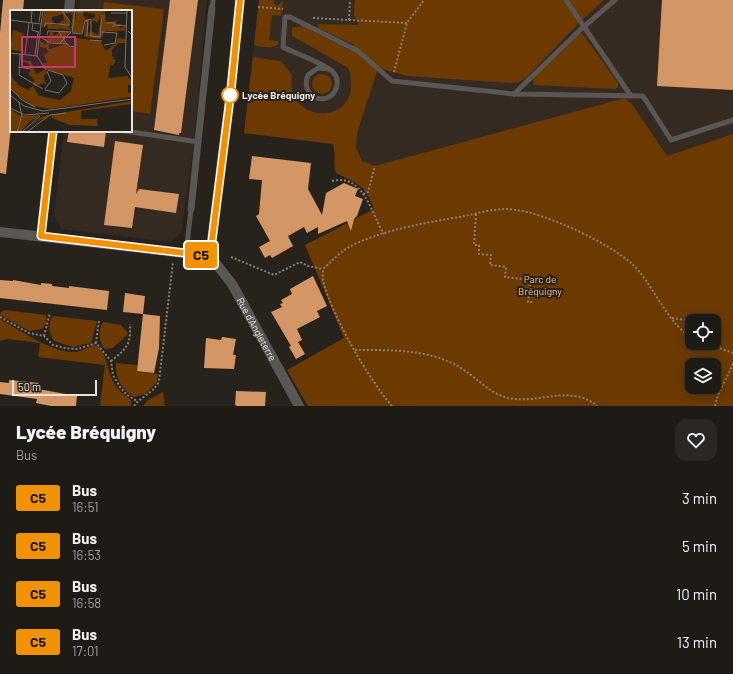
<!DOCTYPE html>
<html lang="fr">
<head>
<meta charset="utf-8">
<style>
  :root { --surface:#1e1a16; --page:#2b2723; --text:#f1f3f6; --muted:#a1a1a1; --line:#3c3835 }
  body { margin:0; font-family:Barlow,sans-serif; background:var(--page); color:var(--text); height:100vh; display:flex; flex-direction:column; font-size:15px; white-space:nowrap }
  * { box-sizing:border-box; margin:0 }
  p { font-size:13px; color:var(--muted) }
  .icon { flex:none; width:22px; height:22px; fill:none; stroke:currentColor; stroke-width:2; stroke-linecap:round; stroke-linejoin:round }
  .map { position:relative; height:406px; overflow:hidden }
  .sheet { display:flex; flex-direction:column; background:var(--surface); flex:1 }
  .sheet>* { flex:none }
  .badge { padding:0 8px; border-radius:3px; font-size:14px; line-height:26px }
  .controls { position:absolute; left:685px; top:314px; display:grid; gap:8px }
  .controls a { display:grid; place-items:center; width:36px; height:36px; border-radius:8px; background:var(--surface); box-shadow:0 2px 10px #0003,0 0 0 1px var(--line); font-size:20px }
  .scale { position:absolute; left:12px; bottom:10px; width:85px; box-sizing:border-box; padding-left:4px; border:2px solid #e7e3df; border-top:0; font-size:11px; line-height:14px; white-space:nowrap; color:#e7e3df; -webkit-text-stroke:3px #28221d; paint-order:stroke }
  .map>.badge { position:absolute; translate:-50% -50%; box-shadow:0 0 0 2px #fff }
  .round { display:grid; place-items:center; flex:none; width:42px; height:42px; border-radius:12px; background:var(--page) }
  .headline { display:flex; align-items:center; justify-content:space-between; height:68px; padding:0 16px }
  h1 { font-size:19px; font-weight:800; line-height:30px }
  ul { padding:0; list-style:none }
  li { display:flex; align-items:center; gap:12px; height:48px; padding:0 16px }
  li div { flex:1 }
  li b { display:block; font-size:15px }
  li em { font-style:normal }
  li .badge { min-width:44px; font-weight:700; text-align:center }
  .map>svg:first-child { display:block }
  .built { fill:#352a21 }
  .green { fill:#6c3901; fill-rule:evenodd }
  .building { fill:#d49664 }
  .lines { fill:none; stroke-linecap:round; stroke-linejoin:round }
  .path { stroke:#85807b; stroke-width:2; stroke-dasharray:2 2; stroke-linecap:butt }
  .service { stroke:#5a5654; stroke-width:5 }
  .pedestrian { stroke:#5a5654; stroke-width:7 }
  .minor { stroke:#5a5654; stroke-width:10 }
  .line-casing { stroke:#fff; stroke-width:9 }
  .line { stroke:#f39200; stroke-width:6 }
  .stop-dot { fill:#fff; stroke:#f39200; stroke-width:2 }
  .labels { text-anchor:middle; stroke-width:4; stroke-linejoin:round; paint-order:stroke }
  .stop-label { font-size:10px; font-weight:bold; fill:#e7e3df; stroke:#28221d; text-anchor:start }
  .park-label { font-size:10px; fill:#febc86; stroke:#28221d }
  .street-label { font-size:10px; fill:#e7e3df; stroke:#28221d }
  .inset-road { fill:none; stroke:#746f6b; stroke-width:1 }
  .view { fill:#c8366f; fill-opacity:0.15; stroke:#c8366f; stroke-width:2 }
  .inset-edge { fill:none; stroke:#e7e3df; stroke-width:2 }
</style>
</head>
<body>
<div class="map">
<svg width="733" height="406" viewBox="0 0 733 406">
  <rect width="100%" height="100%" fill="#28221d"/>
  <g class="built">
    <polygon points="80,0 207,0 194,142 181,233 170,242 62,229 54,216 64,131 131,131 131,11 79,11"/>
    <polygon points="259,0 733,0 733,262 374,209 368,192 333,144 244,133"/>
  </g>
  <g class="green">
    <path d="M259 0H274V3L277 6 283 1 281 16 272 15 269 40 278 41V45C270 49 262 47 254 45Z"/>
    <path d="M355 0H604L580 22 526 78 519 82 511 83 408 76 378 68 357 133 356 148 362 161 375 166 625 98 632 104 667 156 733 134V406H308L287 370 344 338 305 245 374 209C364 183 358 185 336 173 333 163 336 155 333 144L244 133 253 57 281 61 292 75C284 121 351 127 351 85 351 79 351 72 347 67L292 36V28L302 26 352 51 354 45 318 28 317 24 358 25 359 23 354 16ZM692 321H714V343H692ZM692 365H714V387H692Z"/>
    <polygon points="104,2 164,9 150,114 131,111 131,11 103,11"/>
    <polygon points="582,33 618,83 618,87 615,89 534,85 533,79 579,34"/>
    <circle cx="322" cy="84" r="10"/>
    <path d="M5 310 46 315C48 321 46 324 42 329L29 331 0 315 1 312Z"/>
    <path d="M53 316 97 321 91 343 73 347 54 341C49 333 47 325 53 316Z"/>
    <path d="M0 319C20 330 49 351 72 352 82 353 87 346 95 345 108 354 106 366 112 379 116 388 123 394 131 400V406H100L105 365 38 357 40 343 7 339 0 341Z"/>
    <path d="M103 322 121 325 127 332V335L113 348 105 349C98 342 98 330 103 322Z"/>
    <path d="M116 363 137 365V371L158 374 157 382 145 394 134 397C121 390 115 377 116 363Z"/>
    <polygon points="163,392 165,406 143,406 148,400"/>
  </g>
  <g class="building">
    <polygon points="3,0 24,0 23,11 11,11 11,127 6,174 0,173 0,33"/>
    <polygon points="170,0 198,0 181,133 179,133 179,135 154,130"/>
    <polygon points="662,0 733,0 733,90 657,86"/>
    <polygon points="69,131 106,131 104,147 67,142"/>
    <polygon points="115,141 143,145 136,194 139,189 179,194 176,213 135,207 132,228 104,225"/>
    <polygon points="252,156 311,163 308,189 322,215 326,193 344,183 358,189 355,196 363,199 357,216 354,219 351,231 347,221 318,234 318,227 307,233 304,227 288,236 293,246 272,258 270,255 265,258 259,247 270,241 256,216 259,214 262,180 249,179"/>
    <polygon points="313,276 327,306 317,311 320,317 297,329 302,340 298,342 305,354 296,359 289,347 291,346 271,312 282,307 280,304 283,303 281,300 292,294 290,289"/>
    <polygon points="0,280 13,281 13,280 41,285 41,283 52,284 52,286 69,288 69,286 109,291 107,310 0,298"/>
    <polygon points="125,293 145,296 143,314 160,316 159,348 154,373 137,371 143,314 123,312"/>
    <polygon points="222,337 236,339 233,355 236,355 234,369 204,368 206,338 221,340"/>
    <polygon points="9,380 39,383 38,389 77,396 76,406 51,406 36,403 37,399 0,394 0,382 9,383"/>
    <polygon points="236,391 266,392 265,406 237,406 235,405"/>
  </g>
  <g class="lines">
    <g class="path">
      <polyline points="258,7 283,9"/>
      <polyline points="313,18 349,20 350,0"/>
      <polyline points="349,20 407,23"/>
      <polyline points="394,72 407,23 424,0"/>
      <path d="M332 181C364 173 371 214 384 234"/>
      <polyline points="363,194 368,192 375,166"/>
      <polyline points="476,214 474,245 479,245 479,254 491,255 490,265 506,267 505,277 531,280 528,302 533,302"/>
      <polyline points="231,257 274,275 300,262 308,266 323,269"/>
      <polyline points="0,317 29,333 44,336 53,345 64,348 78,349 96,343 111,361 113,375 120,387 127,395 137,401"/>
      <polyline points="672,318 692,321"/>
      <polyline points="44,336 50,313"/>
      <polyline points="96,343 99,320"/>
      <polyline points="705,343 733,353"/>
      <path d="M355 350C388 350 424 349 454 364 476 375 489 396 514 399 542 402 573 385 597 406"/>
      <path d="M111 361C127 348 131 345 130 324"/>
      <path d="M134 406C141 396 154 393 159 381L173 262"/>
      <path d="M392 406C369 380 333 317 324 284 322 280 323 274 323 269 332 261 339 253 349 247 381 230 429 222 465 216 482 212 500 207 516 210 547 214 607 242 631 263 652 281 668 326 692 337"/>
      <path d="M715 406C718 390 728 378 733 363"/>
    </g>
    <g class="service">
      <polyline points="566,0 631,96"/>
      <polyline points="212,8 213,0"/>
      <path d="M329 69 318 68 308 75C304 84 307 95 317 98 332 103 344 84 333 72 326 64 294 53 283 47L285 17H290L358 51 392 81 514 94 643 96 671 140 733 120"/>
      <polyline points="514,94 580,30 615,0"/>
      <polyline points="125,131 199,142"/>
      <polyline points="186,254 191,209"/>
    </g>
    <polyline class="pedestrian" points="191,209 212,8"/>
    <g class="minor">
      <polyline points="69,11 70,0"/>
      <polyline points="0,232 210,256"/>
      <polyline points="41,236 53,131"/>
      <polyline points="210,256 231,90 240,0"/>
      <path id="s1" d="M210 256 232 284 299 406"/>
    </g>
  </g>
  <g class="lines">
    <defs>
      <polyline id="line" points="53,131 41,236 210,256 231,90 240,0"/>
    </defs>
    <use href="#line" class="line-casing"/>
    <use href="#line" class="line"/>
  </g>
  <circle class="stop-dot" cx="230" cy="95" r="8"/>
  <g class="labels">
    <g class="stop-label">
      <text x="242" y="99">Lycée Bréquigny</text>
    </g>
    <g class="park-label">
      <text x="540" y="283">Parc de<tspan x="540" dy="12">Bréquigny</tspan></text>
    </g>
    <g class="street-label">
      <text dy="4" stroke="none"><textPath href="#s1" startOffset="87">Rue d'Angleterre</textPath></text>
    </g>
  </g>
  <g transform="translate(10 10)">
    <rect width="122" height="122" fill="#28221d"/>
    <path d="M34 0 65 2V9L66 11V1L95 0 96 12 106 11 107 7 106 14H111L109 19 115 16V21H95L91 29 74 27 76 10 79 11 77 26 81 21 88 25 92 4 87 13 84 10 83 13 82 8H84L85 4 73 2V6L81 8 73 7 77 9 75 12 67 11 74 13 72 23H63L61 18 63 3 62 6 61 3 55 4 59 10 58 14H47L54 10 53 4 42 7V11L46 14 41 15H59L60 20 51 19 50 16V19H37L38 15 32 17ZM3 20 15 24 12 26 11 41 0 40ZM37 20 61 21 53 29 56 34 39 32V39L57 34 60 38 67 36 66 28 90 31 96 41 106 33 107 28 115 29V33H109L102 39V47H107L103 48 106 51 103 55 106 56 101 55V51L98 68 117 66 122 72V75H118V83H122V87L40 99 23 96 8 86 0 77V54L2 67 8 75 18 80 23 76 29 86 50 90 61 81 64 68 35 59 33 54 37 52 34 45 39 42 36 38 30 37V31L36 35 37 32 33 29H38L40 22H43L44 26 51 21ZM10 50 21 51 26 64 35 60 37 63 34 65 35 72 38 76 34 73 26 76 23 75 24 70 18 63 21 60 19 54ZM122 91V94L71 101V109H87L88 116 60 115 42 108V105L28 111 13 122 33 106ZM0 99 11 106 6 122H2L0 115ZM32 105 20 111 11 122H7L12 106Z" fill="#6c3901"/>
    <path class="inset-road" d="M72 0H85M117 0 115 57 122 68M101 3H117M0 10 31 14M29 12 31 0M21 13 22 0M23 13 22 20 29 22M96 13H104L105 16H102M105 15 117 16M34 17 36 13 59 15V10L52 1 74 2M118 21 122 25V34M49 22 57 34M62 22 65 0M91 22 107 23 105 33 94 35M62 23 72 24 75 11 81 9V26L90 27 92 5M37 25 38 21 61 22 49 34M77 26 78 9M32 28 40 33 58 34 60 37 66 36V29M80 30 92 31M0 43 27 46M10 44 9 65 33 79M15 44 19 12M25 46 28 22M27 46 33 0M27 46 36 60M8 57 21 59M0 78 12 90 25 97M35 79 41 71 37 61M35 80 49 83 57 73 53 65 38 60M0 85 14 96 33 101 122 89M9 92 12 107M0 98 15 105 39 103M7 122 12 105M12 122 30 106M17 122 40 105 56 103"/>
    <path class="view" d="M12 27H65V57H12Z"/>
    <rect width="122" height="122" class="inset-edge"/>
  </g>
</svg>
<div class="controls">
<a><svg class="icon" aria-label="locate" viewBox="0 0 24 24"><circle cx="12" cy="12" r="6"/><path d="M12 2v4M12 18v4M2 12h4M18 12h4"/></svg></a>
<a><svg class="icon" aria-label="layers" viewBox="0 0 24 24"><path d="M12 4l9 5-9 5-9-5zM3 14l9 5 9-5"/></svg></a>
</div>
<div class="scale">50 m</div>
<b class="badge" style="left:201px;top:255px;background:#f39200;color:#111">C5</b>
</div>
<section class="sheet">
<div class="headline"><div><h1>Lycée Bréquigny</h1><p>Bus</p></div><a class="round"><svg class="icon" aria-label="heart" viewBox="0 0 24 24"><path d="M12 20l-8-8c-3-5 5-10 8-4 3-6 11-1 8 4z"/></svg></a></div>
<ul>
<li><span class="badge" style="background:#f39200;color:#111">C5</span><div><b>Bus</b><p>16:51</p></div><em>3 min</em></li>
<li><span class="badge" style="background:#f39200;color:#111">C5</span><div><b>Bus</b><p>16:53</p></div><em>5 min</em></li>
<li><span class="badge" style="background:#f39200;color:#111">C5</span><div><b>Bus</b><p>16:58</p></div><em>10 min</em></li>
<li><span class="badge" style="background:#f39200;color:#111">C5</span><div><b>Bus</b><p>17:01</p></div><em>13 min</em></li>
</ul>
</section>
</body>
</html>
